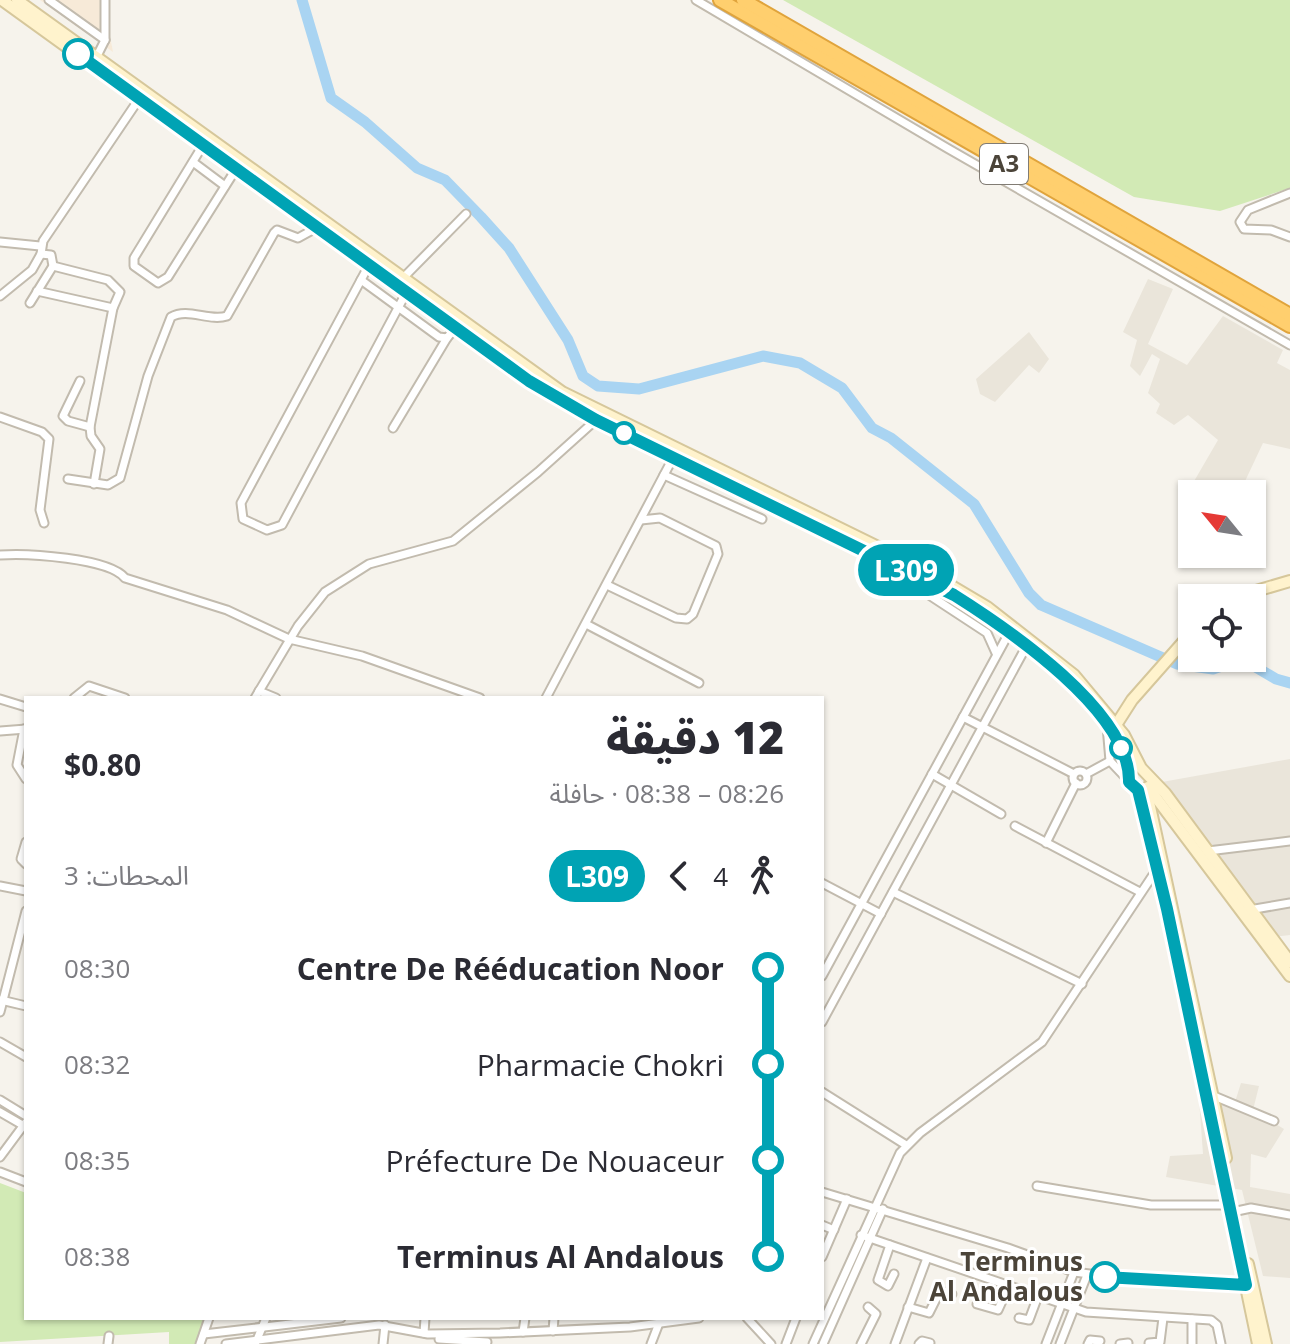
<!DOCTYPE html>
<html lang="ar">
<head>
<meta charset="utf-8">
<style>
  :root { --surface:#fff; --page:#f2f2f3; --text:#2b2b33; --muted:#7c7c81 }
  body { margin:0; font-family:"Open Sans","Noto Sans Arabic",sans-serif; background:var(--page); color:var(--text); direction:rtl; height:100vh; display:flex; flex-direction:column; font-size:30px; white-space:nowrap }
  * { box-sizing:border-box; margin:0 }
  p { font-size:26px; color:var(--muted) }
  .icon { flex:none; width:44px; height:44px; fill:none; stroke:currentColor; stroke-width:2; stroke-linecap:round; stroke-linejoin:round }
  .map { position:relative; flex:1; overflow:hidden; direction:ltr }
  .sheet { position:absolute; left:24px; top:696px; width:800px; height:624px; display:flex; flex-direction:column; background:var(--surface); border-radius:0px; box-shadow:0 2px 6px #0004; direction:rtl }
  .sheet>* { flex:none }
  .badge { padding:0 16px; border-radius:26px; font-size:28px; line-height:52px }
  .needle { width:52px; rotate:300deg }
  .fabs { position:absolute; left:1178px; top:480px; display:grid; gap:16px }
  .fabs a { display:grid; place-items:center; width:88px; height:88px; border-radius:0px; background:var(--surface); box-shadow:0 2px 6px #0004; font-size:40px }
  .map>.badge { position:absolute; translate:-50% -50%; box-shadow:0 0 0 4px #fff }
  .legs { display:flex; align-items:center; gap:12px; height:88px; padding:0 40px; font-size:26px }
  .legs p { margin-inline-start:auto }
  .head { display:flex; align-items:center; justify-content:space-between; height:136px; padding:0 40px }
  h1 { font-size:44px; font-weight:800; line-height:60px }
  ul { padding:0 40px; list-style:none }
  li { display:flex; align-items:center; gap:28px; height:96px; font-size:30px }
  li i { display:grid; place-items:center; width:12px; height:100%; margin:0 10px; background:currentColor }
  li i::after { content:''; width:20px; height:20px; margin:-10px; border:6px solid; border-radius:50%; background:var(--surface) }
  li p { margin-inline-start:auto }
  li:first-child i { background:linear-gradient(#0000 50%,currentColor 0) }
  li:last-child i { background:linear-gradient(currentColor 50%,#0000 0) }
  .map>svg:first-child { display:block }
  .residential { fill:#eae5da }
  .commercial { fill:#f7ead8 }
  .green { fill:#d2eab5 }
  .lines { fill:none; stroke-linecap:round; stroke-linejoin:round }
  .river { stroke:#a9d4f2; stroke-width:11 }
  .street-casing { stroke:#c2bbae; stroke-width:11 }
  .secondary-casing { stroke:#d6c79b; stroke-width:14 }
  .highway-casing { stroke:#e0a43c; stroke-width:16 }
  .street { stroke:#fff; stroke-width:7 }
  .secondary { stroke:#fff3cd; stroke-width:10 }
  .highway { stroke:#ffcf6e; stroke-width:12 }
  .line-1-casing { stroke:#fff; stroke-width:18 }
  .line-1 { stroke:#00a3b4; stroke-width:12 }
  .stop-1-dot { fill:#fff; stroke:#00a3b4; stroke-width:4 }
  .labels { text-anchor:middle; stroke-width:6; stroke-linejoin:round; paint-order:stroke }
  .shield { fill:#fff; stroke:#817c74; stroke-width:2 }
  .shield-label { font-size:24px; font-weight:bold; fill:#4b4439 }
  .stop-label { font-size:26px; font-weight:bold; fill:#4b4439; stroke:#fff; text-anchor:end }
</style>
</head>
<body>
<div class="map">
<svg width="1290" height="1344" viewBox="0 0 1290 1344">
  <rect width="100%" height="100%" fill="#f6f3ec"/>
  <g class="residential">
    <polygon points="1148,279 1173,289 1148,344 1187,365 1223,316 1283,350 1277,363 1290,370 1290,449 1263,443 1239,494 1192,494 1192,502 1186,495 1218,440 1188,415 1174,425 1156,413 1160,404 1148,393 1160,359 1152,354 1140,376 1130,366 1137,340 1123,332"/>
    <polygon points="1029,332 1049,359 1039,373 1029,365 995,402 980,394 976,379"/>
    <polygon points="1290,759 1290,935 1273,937 1162,782"/>
    <polygon points="1241,1083 1259,1086 1253,1110 1284,1129 1266,1158 1251,1154 1250,1187 1290,1194 1290,1278 1263,1276 1242,1190 1166,1177 1170,1156 1203,1154 1199,1099 1235,1102"/>
  </g>
  <polygon class="commercial" points="40,0 103,0 113,52"/>
  <g class="green">
    <polygon points="783,0 1290,0 1290,188 1220,211 1134,197"/>
    <polygon points="0,1183 26,1193 26,1318 208,1318 201,1344 169,1344 169,1332 0,1342"/>
  </g>
  <g class="lines">
    <polyline class="river" points="302,0 331,98 365,122 417,168 445,180 481,217 509,248 568,340 583,376 598,386 639,389 763,356 800,363 842,388 872,428 891,438 974,504 1029,593 1041,605 1177,664 1213,669 1242,659 1276,679 1290,683"/>
    <defs>
      <g id="street">
        <polyline points="49,0 105,40 96,58"/>
        <polyline points="105,0 105,40"/>
        <polyline points="696,0 947,148 1290,345"/>
        <polyline points="203,145 134,258 134,266 158,283 168,277 236,169"/>
        <polyline points="193,162 225,186"/>
        <polyline points="1290,193 1248,210 1240,222 1244,229 1271,230 1290,237"/>
        <polyline points="0,242 40,246"/>
        <polyline points="369,265 241,503 243,519 267,530 282,525 406,293"/>
        <polyline points="53,266 108,280 120,292 113,308 90,427 91,436 100,449 94,484"/>
        <polyline points="402,279 466,214"/>
        <polyline points="361,280 439,337 447,338 456,327"/>
        <polyline points="37,291 113,308"/>
        <polyline points="0,296 32,270 41,254 43,241 141,96"/>
        <polyline points="30,303 53,266 51,255 41,254"/>
        <polyline points="80,381 63,416 68,421 90,427"/>
        <polyline points="0,417 42,432 49,439 40,510 44,523"/>
        <polyline points="393,428 447,338"/>
        <polyline points="664,475 762,519"/>
        <path d="M68 479 108 485 120 478 148 376 171 317C188 307 209 322 227 316L274 233 277 230 298 238 318 227"/>
        <path d="M0 555C27 553 109 558 125 578L227 610 289 639 362 656 480 698"/>
        <polyline points="920,576 923,591 987,633 996,653"/>
        <polyline points="607,585 676,618 687,619 693,614 718,554 716,546 660,518 641,520"/>
        <polyline points="586,624 699,683"/>
        <polyline points="259,691 276,698"/>
        <polyline points="74,698 89,686 125,698"/>
        <polyline points="255,698 298,626 325,592 369,564 453,541 538,472 598,418"/>
        <polyline points="546,698 674,456"/>
        <polyline points="0,699 26,707"/>
        <polyline points="963,717 1074,774"/>
        <polyline points="1107,726 1110,761 1128,780"/>
        <polyline points="24,729 17,765 26,779"/>
        <polyline points="0,731 26,729"/>
        <circle cx="1080" cy="778" r="7"/>
        <polyline points="932,774 1001,814"/>
        <polyline points="1086,774 1110,761"/>
        <polyline points="1015,826 1140,892"/>
        <polyline points="26,842 21,859 26,864"/>
        <polyline points="1046,843 1076,783"/>
        <polyline points="1208,851 1290,841"/>
        <polyline points="822,883 881,914"/>
        <polyline points="0,886 26,891"/>
        <polyline points="893,892 1082,984"/>
        <polyline points="1249,910 1290,903"/>
        <polyline points="822,976 1010,631"/>
        <polyline points="1,1000 26,1006"/>
        <polyline points="0,1012 26,911"/>
        <polyline points="822,1022 1027,645"/>
        <polyline points="0,1042 26,1057"/>
        <polyline points="822,1092 906,1145"/>
        <polyline points="1214,1096 1274,1121"/>
        <polyline points="0,1100 26,1116"/>
        <polyline points="0,1112 26,1127"/>
        <polyline points="0,1157 26,1122"/>
        <polyline points="0,1172 26,1182"/>
        <polyline points="1037,1186 1151,1205 1229,1205"/>
        <polyline points="822,1192 1008,1248 1074,1272 1145,1281 1246,1285"/>
        <polyline points="1237,1211 1251,1208 1290,1215"/>
        <polyline points="822,1225 834,1230"/>
        <polyline points="861,1235 1086,1312 1211,1320 1217,1325 1221,1344"/>
        <polyline points="890,1245 878,1280 888,1286 894,1274"/>
        <polyline points="822,1257 847,1199"/>
        <polyline points="977,1304 998,1310 1009,1286"/>
        <polyline points="908,1307 929,1313 940,1291 952,1294"/>
        <polyline points="747,1318 771,1344"/>
        <polyline points="1019,1318 1029,1320 1038,1296"/>
        <polyline points="553,1331 554,1318"/>
        <polyline points="523,1332 525,1318"/>
        <polyline points="424,1333 425,1318"/>
        <polyline points="204,1334 341,1318"/>
        <polyline points="439,1339 487,1342"/>
        <polyline points="256,1342 266,1318"/>
        <polyline points="1149,1343 1160,1342 1163,1318"/>
        <polyline points="108,1344 109,1336"/>
        <polyline points="200,1344 209,1318"/>
        <polyline points="226,1344 379,1325 428,1334 500,1333 630,1327 699,1318"/>
        <polyline points="383,1344 385,1325"/>
        <polyline points="651,1344 661,1318"/>
        <polyline points="786,1344 796,1318"/>
        <polyline points="813,1344 900,1153 920,1133 1042,1042 1157,869"/>
        <polyline points="823,1344 883,1209"/>
        <polyline points="861,1344 876,1314 868,1307"/>
        <polyline points="895,1344 927,1258"/>
        <polyline points="919,1344 922,1341 930,1343"/>
        <polyline points="1046,1344 1074,1272"/>
        <polyline points="1060,1344 1087,1275"/>
        <polyline points="1088,1344 1090,1340 1100,1341"/>
        <polyline points="1120,1344 1128,1343"/>
        <polyline points="1192,1344 1192,1319"/>
      </g>
      <g id="secondary">
        <path d="M2 0 529 381 596 420 954 595C1007 628 1132 713 1129 782L1138 790 1167 909 1258 1344"/>
        <polyline points="17,0 562,392 923,569 987,607 1074,675 1124,735 1141,768 1165,793 1290,962"/>
        <polyline points="1232,598 1290,581"/>
        <polyline points="1116,725 1132,700 1192,632"/>
        <polyline points="1148,787 1290,976"/>
        <polyline points="1146,788 1226,1158"/>
        <polyline points="1248,1264 1266,1344"/>
      </g>
      <g id="highway">
        <polyline points="720,0 1290,326"/>
        <polyline points="743,0 1290,315"/>
      </g>
    </defs>
    <use href="#street" class="street-casing"/>
    <use href="#secondary" class="secondary-casing"/>
    <use href="#highway" class="highway-casing"/>
    <use href="#street" class="street"/>
    <use href="#secondary" class="secondary"/>
    <use href="#highway" class="highway"/>
  </g>
  <g class="lines">
    <defs>
      <path id="line-1" d="M78 54 529 381 596 420 954 595C1008 629 1131 712 1129 782L1138 790 1167 909 1246 1285 1105 1277"/>
    </defs>
    <use href="#line-1" class="line-1-casing"/>
    <use href="#line-1" class="line-1"/>
  </g>
  <g class="stop-1-dot">
    <circle cx="78" cy="54" r="14"/>
    <circle cx="624" cy="433" r="10"/>
    <circle cx="1121" cy="748" r="10"/>
    <circle cx="1105" cy="1277" r="14"/>
  </g>
  <g class="labels">
    <rect class="shield" x="980" y="144" width="48" height="40" rx="6"/>
    <g class="shield-label">
      <text x="1004" y="172">A3</text>
    </g>
    <g class="stop-label">
      <text x="1083" y="1271">Terminus<tspan x="1083" dy="30">Al Andalous</tspan></text>
    </g>
  </g>
</svg>
<div class="fabs">
<a><svg class="needle" viewBox="-14 -14 28 28"><path d="M0-13l5 13h-10z" fill="#e53935"/><path d="M0 13l5-13h-10z" fill="#7c7c81"/></svg></a>
<a><svg class="icon" aria-label="locate" viewBox="0 0 24 24"><circle cx="12" cy="12" r="6"/><path d="M12 2v4M12 18v4M2 12h4M18 12h4"/></svg></a>
</div>
<b class="badge" style="left:906px;top:570px;background:#00a3b4;color:#fff">L309</b>
<section class="sheet">
<div class="head"><div><h1>12 دقيقة</h1><p>08:26 – 08:38 · حافلة</p></div><b>$0.80</b></div>
<div class="legs"><svg class="icon" aria-label="walk" viewBox="0 0 24 24"><circle cx="13" cy="4" r="2"/><path d="M13 8l-2 6 4 7M11 14l-3 7M7 12l3-4h3l4 4"/></svg>4<svg class="icon" aria-label="back" viewBox="0 0 24 24"><path d="M15 5l-7 7 7 7"/></svg><b class="badge" style="background:#00a3b4;color:#fff">L309</b><p>المحطات: 3</p></div>
<ul>
<li><i style="color:#00a3b4"></i><b>Centre De Rééducation Noor</b><p>08:30</p></li>
<li><i style="color:#00a3b4"></i><span>Pharmacie Chokri</span><p>08:32</p></li>
<li><i style="color:#00a3b4"></i><span>Préfecture De Nouaceur</span><p>08:35</p></li>
<li><i style="color:#00a3b4"></i><b>Terminus Al Andalous</b><p>08:38</p></li>
</ul>
</section>
</div>
</body>
</html>
